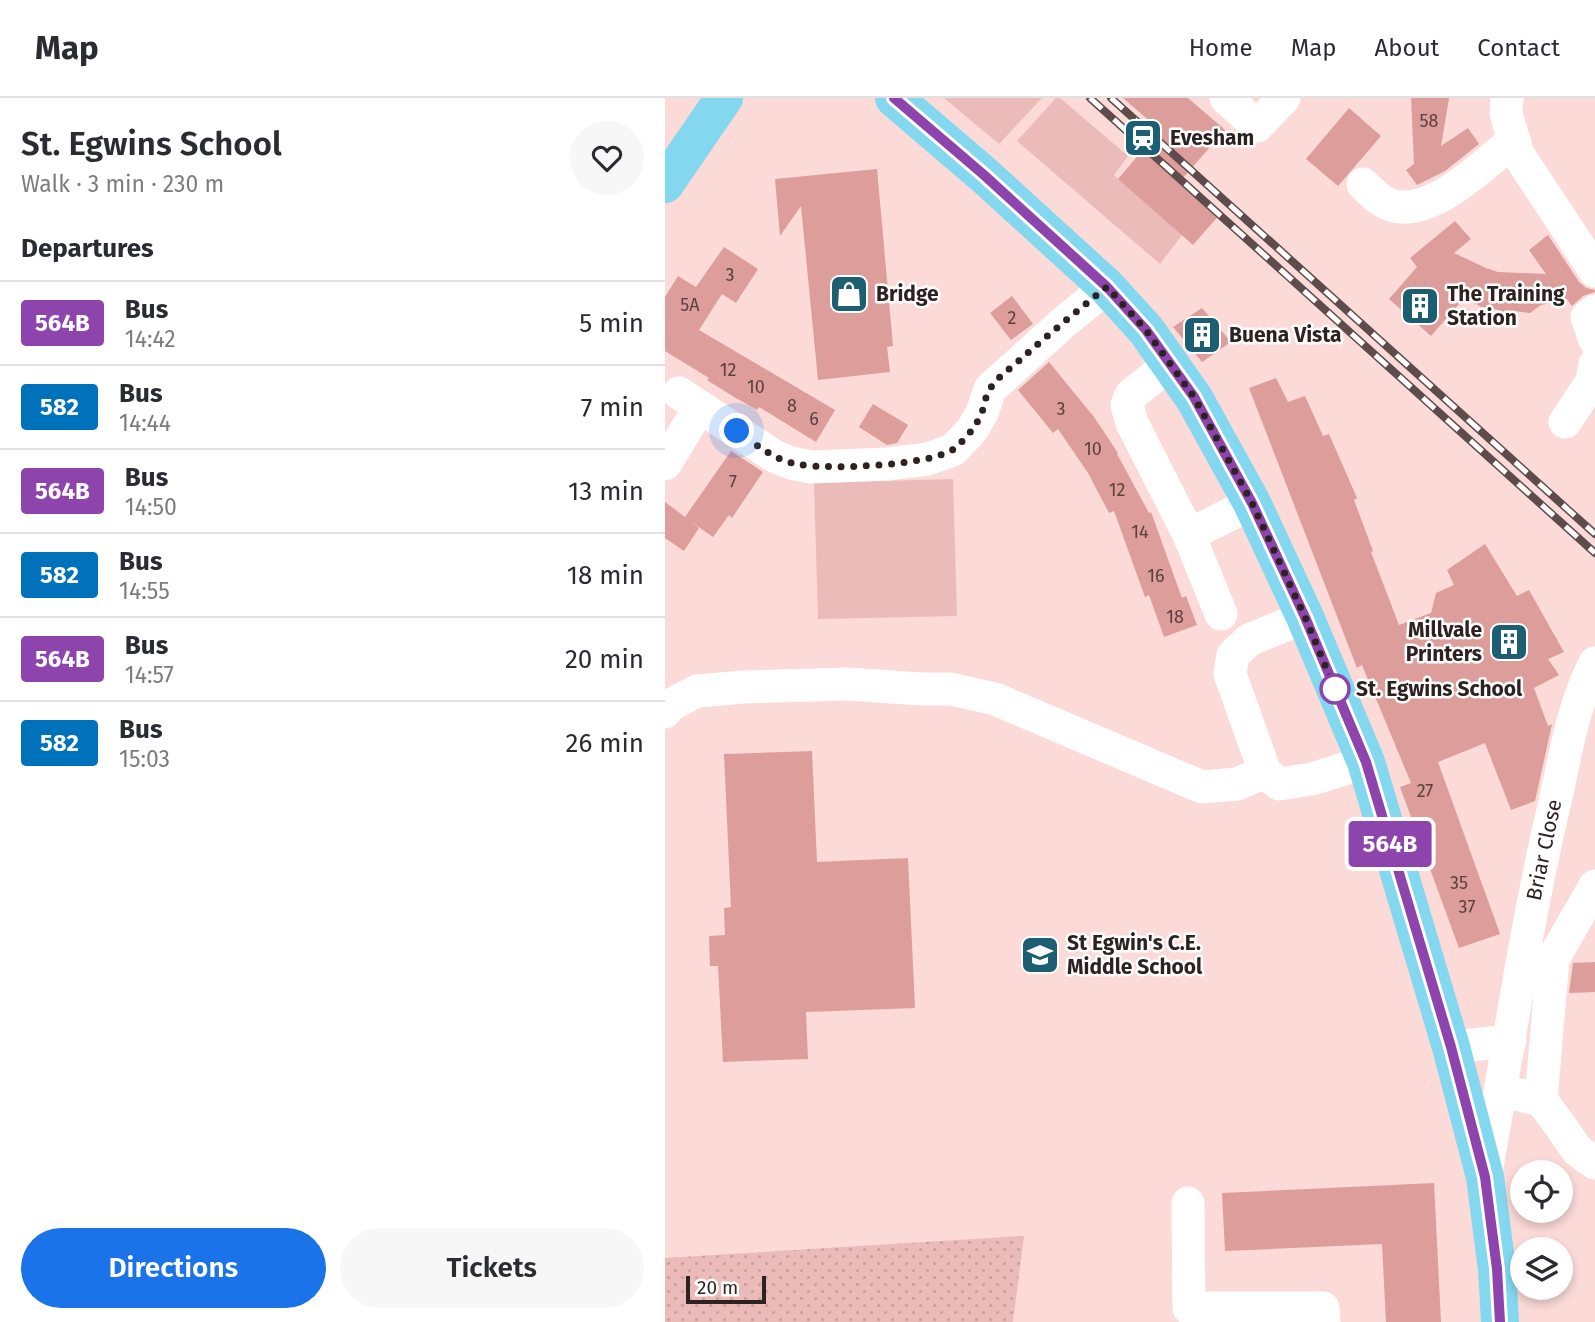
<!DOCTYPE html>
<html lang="en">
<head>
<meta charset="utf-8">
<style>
  :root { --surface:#fff; --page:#f7f7f7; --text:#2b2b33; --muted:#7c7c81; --line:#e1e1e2; --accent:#1a73e8 }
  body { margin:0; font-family:"Fira Sans",sans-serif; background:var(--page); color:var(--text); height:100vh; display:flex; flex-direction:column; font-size:26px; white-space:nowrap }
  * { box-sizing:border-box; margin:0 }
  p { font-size:23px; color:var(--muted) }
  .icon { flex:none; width:38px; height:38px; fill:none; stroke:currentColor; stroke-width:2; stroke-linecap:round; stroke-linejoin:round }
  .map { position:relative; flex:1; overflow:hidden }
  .panel { display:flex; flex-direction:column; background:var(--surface); width:665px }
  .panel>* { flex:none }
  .badge { padding:0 14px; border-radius:5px; font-size:24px; line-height:46px }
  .tools { position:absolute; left:845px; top:1062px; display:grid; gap:14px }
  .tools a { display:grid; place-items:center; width:63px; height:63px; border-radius:50%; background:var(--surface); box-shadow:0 4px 10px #0003; font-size:35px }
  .scale { position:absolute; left:21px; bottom:18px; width:80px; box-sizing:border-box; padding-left:7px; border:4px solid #2e2221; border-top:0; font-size:19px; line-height:24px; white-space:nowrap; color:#2e2221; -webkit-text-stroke:5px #fff; paint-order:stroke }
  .you { position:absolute; width:35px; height:35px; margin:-18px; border:5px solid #fff; border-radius:50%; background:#1a73e8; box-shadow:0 0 0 10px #1a73e833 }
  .map>.badge { position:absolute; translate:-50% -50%; box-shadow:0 0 0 4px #fff }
  h2 { padding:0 21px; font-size:26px; line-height:63px }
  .round { display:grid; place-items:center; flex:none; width:74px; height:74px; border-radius:37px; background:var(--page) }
  .head { display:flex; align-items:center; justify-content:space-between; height:119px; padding:0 21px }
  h1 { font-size:33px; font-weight:600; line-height:52px }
  .button { display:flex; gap:14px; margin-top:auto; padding:14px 21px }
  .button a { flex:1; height:80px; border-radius:42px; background:var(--accent); color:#fff; font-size:28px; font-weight:600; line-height:80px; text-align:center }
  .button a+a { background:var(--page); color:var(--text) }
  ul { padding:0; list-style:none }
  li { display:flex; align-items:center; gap:21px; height:84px; padding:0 21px; border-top:2px solid var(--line) }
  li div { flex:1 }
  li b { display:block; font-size:26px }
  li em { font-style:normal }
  li .badge { min-width:77px; font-weight:700; text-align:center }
  header { display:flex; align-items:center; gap:42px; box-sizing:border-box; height:98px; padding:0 35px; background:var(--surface); border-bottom:2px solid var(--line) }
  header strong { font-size:33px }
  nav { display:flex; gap:38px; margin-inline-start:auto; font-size:24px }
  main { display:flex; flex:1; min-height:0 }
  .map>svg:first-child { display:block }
  .park { fill:url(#park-dots) }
  .garden { fill:#ebbbb9 }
  .building { fill:#dd9d9a }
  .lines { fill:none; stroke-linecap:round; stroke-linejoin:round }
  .minor { stroke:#fff; stroke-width:33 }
  .major { stroke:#83d7ee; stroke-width:38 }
  .rail-casing { stroke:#5d4c4b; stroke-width:8 }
  .rail { stroke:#fff; stroke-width:5; stroke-dasharray:16; stroke-linecap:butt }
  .line-casing { stroke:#fff; stroke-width:16 }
  .line { stroke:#8e44ad; stroke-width:10 }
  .walk { stroke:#2e2221; stroke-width:7; stroke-dasharray:0 12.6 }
  .stop-dot { fill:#fff; stroke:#8e44ad; stroke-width:3.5 }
  .labels { text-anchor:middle; stroke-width:5; stroke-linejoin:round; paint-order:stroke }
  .number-label { font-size:18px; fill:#5a413f }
  .poi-label { font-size:21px; font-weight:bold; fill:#2e2221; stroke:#fff; text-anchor:start }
  .stop-label { font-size:21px; font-weight:bold; fill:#2e2221; stroke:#fff; text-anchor:start }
  .street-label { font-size:21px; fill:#2e2221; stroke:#fff }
</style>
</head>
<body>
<header>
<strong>Map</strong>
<nav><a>Home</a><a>Map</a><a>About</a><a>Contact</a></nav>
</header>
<main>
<section class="panel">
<div class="head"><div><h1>St. Egwins School</h1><p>Walk · 3 min · 230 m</p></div><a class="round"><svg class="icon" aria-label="heart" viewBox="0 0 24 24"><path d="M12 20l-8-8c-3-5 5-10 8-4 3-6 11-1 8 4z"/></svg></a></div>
<h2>Departures</h2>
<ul>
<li><span class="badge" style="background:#8e44ad;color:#fff">564B</span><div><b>Bus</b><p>14:42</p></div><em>5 min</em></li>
<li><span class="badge" style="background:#0072bc;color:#fff">582</span><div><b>Bus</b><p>14:44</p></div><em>7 min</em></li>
<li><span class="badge" style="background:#8e44ad;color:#fff">564B</span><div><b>Bus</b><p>14:50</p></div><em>13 min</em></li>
<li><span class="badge" style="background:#0072bc;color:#fff">582</span><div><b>Bus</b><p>14:55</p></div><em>18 min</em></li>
<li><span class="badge" style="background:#8e44ad;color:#fff">564B</span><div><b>Bus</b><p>14:57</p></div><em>20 min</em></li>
<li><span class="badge" style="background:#0072bc;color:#fff">582</span><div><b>Bus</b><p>15:03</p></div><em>26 min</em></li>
</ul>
<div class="button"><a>Directions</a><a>Tickets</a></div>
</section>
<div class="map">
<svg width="930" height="1224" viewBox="0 0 930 1224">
  <defs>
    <pattern id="park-dots" width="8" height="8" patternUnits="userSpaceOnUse" patternTransform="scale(1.75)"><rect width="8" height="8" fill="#ebbbb9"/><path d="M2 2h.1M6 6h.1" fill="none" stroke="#caa09f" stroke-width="1.8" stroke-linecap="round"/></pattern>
  </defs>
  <rect width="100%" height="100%" fill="#fbdad8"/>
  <polygon class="park" points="359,1138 348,1224 0,1224 0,1160"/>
  <g class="garden">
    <polygon points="279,0 377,0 334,46"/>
    <polygon points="391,0 395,0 463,58 449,77 517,137 495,166 352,43"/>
    <polygon points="288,381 292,518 153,521 149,385"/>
  </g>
  <g class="building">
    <polygon points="458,0 523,0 560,32 517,81 556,115 528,147 453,81 495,32"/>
    <polygon points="746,0 784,0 776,48 803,30 814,46 780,73 752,87 741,72 749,66"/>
    <polygon points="684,10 716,38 673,88 641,61"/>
    <polygon points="212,71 228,248 222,249 225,274 153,282 136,108 115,138 110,81"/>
    <polygon points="790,123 806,141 789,155 821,170 833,174 881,176 864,152 883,137 914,184 921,190 930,192 930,194 918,198 907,208 902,201 876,207 865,215 850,213 842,215 829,211 816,209 800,199 766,238 724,201 752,169 745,160"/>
    <polygon points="59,149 93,171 71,205 57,196 34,232 170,312 151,344 94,309 92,312 69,299 42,282 44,280 0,253 0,199 13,178 31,189"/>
    <polygon points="347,198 368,226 346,242 325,215"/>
    <polygon points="537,210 566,244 537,264 508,229"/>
    <polygon points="384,264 429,319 453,355 452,356 484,415 486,414 517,500 521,498 532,527 499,539 484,497 480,499 449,413 444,415 423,375 393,331 388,335 353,292"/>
    <polygon points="611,280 623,304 640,298 658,338 664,336 692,400 689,402 708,453 706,454 734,527 766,515 771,495 789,487 782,472 820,446 852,498 864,492 899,554 883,561 894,577 869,590 883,628 887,626 870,703 846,712 820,645 773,664 835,836 794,850 735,689 746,685 697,567 692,570 584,290"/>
    <polygon points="208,306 243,327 232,345 222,347 194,329"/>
    <polygon points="66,353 98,374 67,420 64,417 48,439 25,423 34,430 19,453 0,440 0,404 20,419"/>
    <polygon points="147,653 152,764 243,760 250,910 141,914 143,961 58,964 53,868 45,868 44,838 60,837 59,810 66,809 59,656"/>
    <polygon points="930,864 930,894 904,895 908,865"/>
    <polygon points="769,1085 776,1224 721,1224 717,1146 560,1153 557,1095"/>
  </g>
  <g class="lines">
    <g class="minor">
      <polyline points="561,0 592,28 619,0"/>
      <polyline points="842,0 841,16 853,56 930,173"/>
      <path d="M698 86C705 93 713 102 723 106 764 123 819 66 849 42"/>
      <polyline points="930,213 922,219 930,242"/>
      <polyline points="505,266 466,297 462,307 467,325 524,437 556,516"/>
      <polyline points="14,295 109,358 126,365 146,369 222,366 263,361 288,352 307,332 317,315 325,291 398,225 442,189"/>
      <polyline points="900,324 927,283 930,266"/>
      <polyline points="0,366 35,309"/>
      <polyline points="524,437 587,405"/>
      <polyline points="640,519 584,542 568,557 565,576 600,674 614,686 647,681 701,664"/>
      <polyline points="0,614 2,609 32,593 79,589 182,586 256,591 286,591 330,601 537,689 572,686 600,674"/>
      <polyline points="786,949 845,943"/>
      <polyline points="855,997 876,1002 894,1026 912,1052 930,1065"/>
      <polyline points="876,1002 888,861 930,788"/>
      <path d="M820 1079C843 955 860 830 889 708 900 660 907 609 930 565"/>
      <polyline points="523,1105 524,1210 658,1210 659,1224"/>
    </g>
    <g class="major">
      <polyline points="229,0 319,77 442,189 481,232 529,300 587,405 640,519 701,664 786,949 820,1079 832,1171 835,1224"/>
      <polyline points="0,86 59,0"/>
    </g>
    <defs>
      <g id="rail">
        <polyline points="425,0 930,455"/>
        <polyline points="446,0 930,436"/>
      </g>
    </defs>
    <use href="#rail" class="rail-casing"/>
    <use href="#rail" class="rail"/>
  </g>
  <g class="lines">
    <defs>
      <polyline id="line" points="229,0 319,77 442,189 481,232 529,299 587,405 640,519 701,664 786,949 820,1079 832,1171 835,1224"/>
    </defs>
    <use href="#line" class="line-casing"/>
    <use href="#line" class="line"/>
    <path class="walk" d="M72 333C89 345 107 360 127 365 155 373 269 368 290 350 302 340 313 326 318 311 320 305 321 296 325 291 332 279 346 270 356 261 384 236 413 212 442 189L481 232 529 299 587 405 640 519 670 591"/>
  </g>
  <defs>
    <symbol id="station-square" viewBox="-11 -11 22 22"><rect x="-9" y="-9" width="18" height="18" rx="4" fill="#1c5f73" stroke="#fff"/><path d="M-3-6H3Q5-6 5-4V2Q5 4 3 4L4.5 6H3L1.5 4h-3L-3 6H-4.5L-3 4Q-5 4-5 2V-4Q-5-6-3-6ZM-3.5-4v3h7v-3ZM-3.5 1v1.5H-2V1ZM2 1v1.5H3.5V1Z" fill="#fff"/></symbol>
    <symbol id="shop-square" viewBox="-11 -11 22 22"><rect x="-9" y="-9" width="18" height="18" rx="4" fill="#1c5f73" stroke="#fff"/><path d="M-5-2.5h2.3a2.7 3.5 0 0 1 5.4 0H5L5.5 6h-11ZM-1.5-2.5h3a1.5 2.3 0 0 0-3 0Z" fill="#fff"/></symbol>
    <symbol id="building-square" viewBox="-11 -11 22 22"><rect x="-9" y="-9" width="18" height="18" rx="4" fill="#1c5f73" stroke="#fff"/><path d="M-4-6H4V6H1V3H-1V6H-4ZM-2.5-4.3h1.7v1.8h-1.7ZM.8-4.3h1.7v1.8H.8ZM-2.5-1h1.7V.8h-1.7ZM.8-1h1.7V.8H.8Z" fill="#fff"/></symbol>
    <symbol id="school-square" viewBox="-11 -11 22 22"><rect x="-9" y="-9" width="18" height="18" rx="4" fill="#1c5f73" stroke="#fff"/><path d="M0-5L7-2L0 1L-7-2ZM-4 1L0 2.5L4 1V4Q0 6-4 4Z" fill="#fff"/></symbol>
  </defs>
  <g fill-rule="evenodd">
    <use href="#station-square" x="456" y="18" width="44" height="44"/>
    <use href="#shop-square" x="162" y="174" width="44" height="44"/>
    <use href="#building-square" x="733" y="186" width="44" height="44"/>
    <use href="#building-square" x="515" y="215" width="44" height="44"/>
    <use href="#building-square" x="822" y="522" width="44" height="44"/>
    <use href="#school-square" x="353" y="835" width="44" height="44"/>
  </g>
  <circle class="stop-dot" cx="670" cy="591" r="14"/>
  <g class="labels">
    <g class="number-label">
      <text x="764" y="29">58</text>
      <text x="65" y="183">3</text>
      <text x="25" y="213">5A</text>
      <text x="347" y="226">2</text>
      <text x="63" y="278">12</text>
      <text x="91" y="295">10</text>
      <text x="127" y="314">8</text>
      <text x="396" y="317">3</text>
      <text x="149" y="327">6</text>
      <text x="428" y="357">10</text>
      <text x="68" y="390">7</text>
      <text x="452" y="398">12</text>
      <text x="475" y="440">14</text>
      <text x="491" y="484">16</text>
      <text x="510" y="525">18</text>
      <text x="760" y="699">27</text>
      <text x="794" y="791">35</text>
      <text x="802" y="815">37</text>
    </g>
    <g class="poi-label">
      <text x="505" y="47">Evesham</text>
      <text x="211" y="203">Bridge</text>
      <text x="782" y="203">The Training<tspan x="782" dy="24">Station</tspan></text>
      <text x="564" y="244">Buena Vista</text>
      <text x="817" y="539" text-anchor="end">Millvale<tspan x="817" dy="24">Printers</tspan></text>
      <text x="402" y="852">St Egwin's C.E.<tspan x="402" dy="24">Middle School</tspan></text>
    </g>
    <g class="stop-label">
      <text x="691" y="598">St. Egwins School</text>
    </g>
    <g class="street-label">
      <text transform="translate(879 752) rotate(-78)" y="7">Briar Close</text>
    </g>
  </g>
</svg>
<div class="tools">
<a><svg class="icon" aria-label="locate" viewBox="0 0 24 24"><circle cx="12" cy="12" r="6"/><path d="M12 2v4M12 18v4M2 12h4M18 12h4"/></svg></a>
<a><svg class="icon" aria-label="layers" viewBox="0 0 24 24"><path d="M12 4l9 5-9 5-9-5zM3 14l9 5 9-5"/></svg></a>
</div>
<div class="scale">20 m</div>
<div class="you" style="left:72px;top:333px"></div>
<b class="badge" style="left:725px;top:746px;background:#8e44ad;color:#fff">564B</b>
</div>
</main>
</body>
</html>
